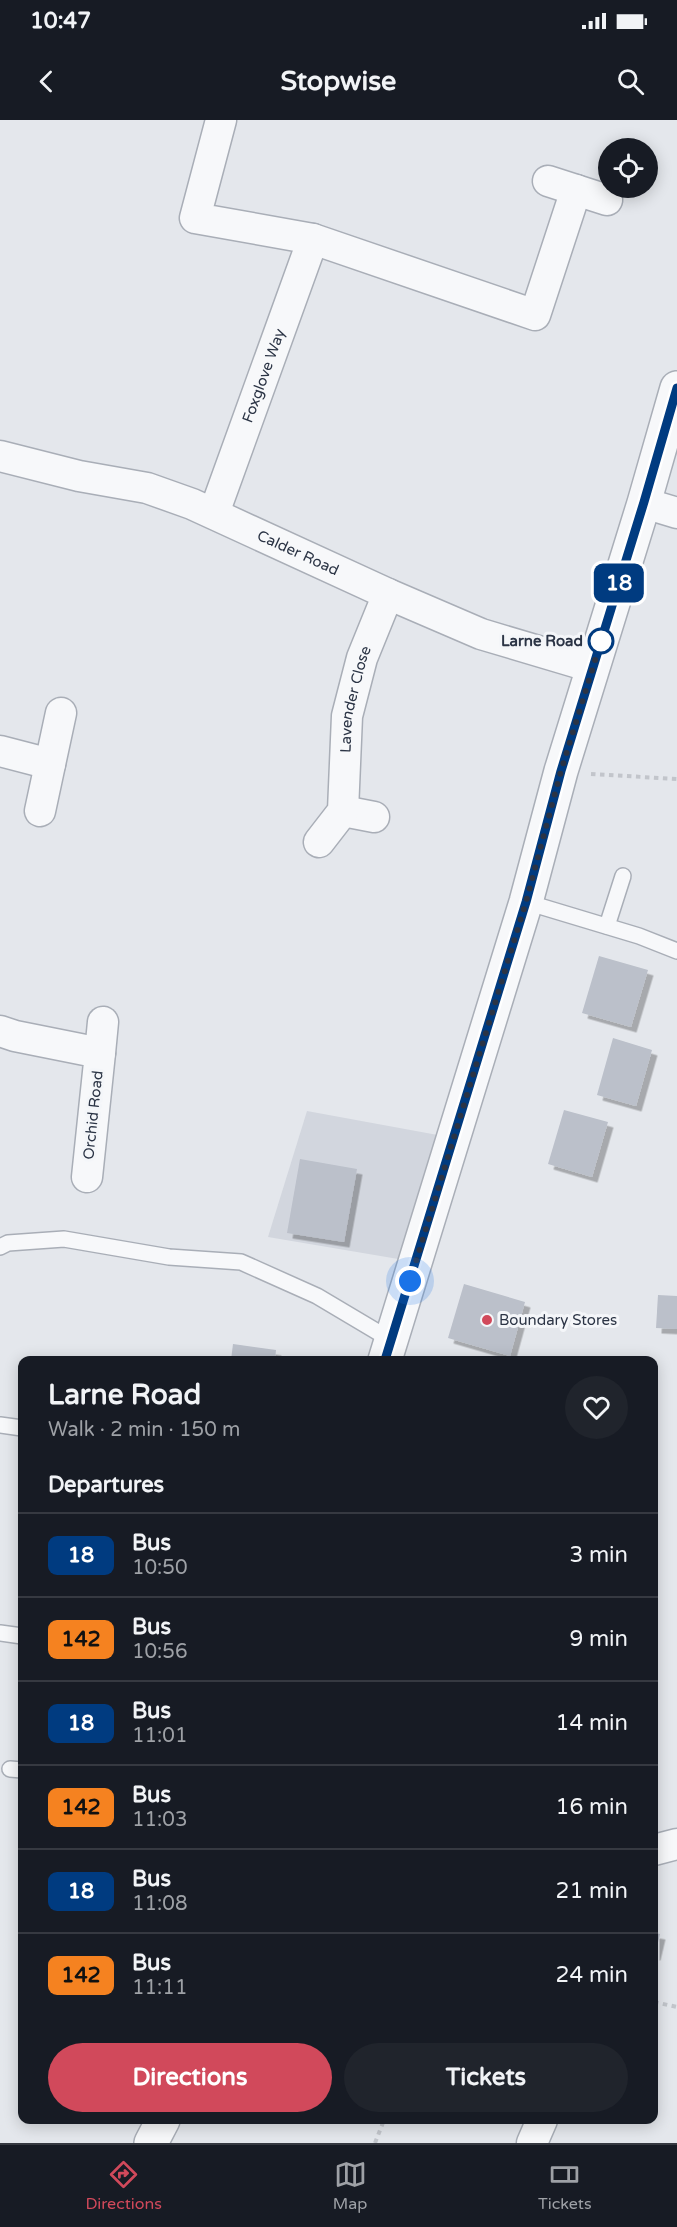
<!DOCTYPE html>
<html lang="en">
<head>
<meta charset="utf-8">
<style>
  :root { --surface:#171b24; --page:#20242c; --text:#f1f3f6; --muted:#9ea1a6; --line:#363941; --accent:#d1495b }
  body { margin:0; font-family:"Varela Round",sans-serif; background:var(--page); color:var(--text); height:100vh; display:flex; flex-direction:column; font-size:22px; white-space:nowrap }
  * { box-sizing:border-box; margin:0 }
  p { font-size:20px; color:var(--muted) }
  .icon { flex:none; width:33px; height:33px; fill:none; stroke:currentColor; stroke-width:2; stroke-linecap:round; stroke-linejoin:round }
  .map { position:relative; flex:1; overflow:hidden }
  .panel { position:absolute; left:18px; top:1236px; width:640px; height:768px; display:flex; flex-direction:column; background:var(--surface); border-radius:12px; box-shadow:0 3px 15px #0003 }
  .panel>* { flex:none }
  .badge { padding:0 12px; border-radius:9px; font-size:21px; line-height:39px }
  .tools { position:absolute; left:598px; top:18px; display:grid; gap:12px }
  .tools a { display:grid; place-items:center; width:60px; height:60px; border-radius:50%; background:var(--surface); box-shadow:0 3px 15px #0003; font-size:30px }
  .you { position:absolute; width:30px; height:30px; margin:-15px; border:4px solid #fff; border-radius:50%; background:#1a73e8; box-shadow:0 0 0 9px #1a73e833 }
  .map>.badge { position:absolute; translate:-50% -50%; box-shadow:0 0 0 3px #fff }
  h2 { padding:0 30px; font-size:22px; line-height:54px }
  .round { display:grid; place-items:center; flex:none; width:63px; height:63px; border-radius:32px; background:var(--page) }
  .head { display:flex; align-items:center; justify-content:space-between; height:102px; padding:0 30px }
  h1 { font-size:28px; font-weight:800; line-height:45px }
  .button { display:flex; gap:12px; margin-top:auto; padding:12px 30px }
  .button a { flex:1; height:69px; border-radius:36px; background:var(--accent); color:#fff; font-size:24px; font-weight:800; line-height:69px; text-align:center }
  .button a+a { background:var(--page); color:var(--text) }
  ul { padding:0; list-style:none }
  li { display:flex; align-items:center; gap:18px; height:84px; padding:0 30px; border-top:2px solid var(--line) }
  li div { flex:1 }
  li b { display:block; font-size:22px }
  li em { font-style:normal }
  li .badge { min-width:66px; font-weight:700; text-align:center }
  .status { display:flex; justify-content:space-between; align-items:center; height:42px; padding:0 30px; background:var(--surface); direction:ltr }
  .status svg { height:16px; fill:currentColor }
  header { display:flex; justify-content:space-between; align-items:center; height:78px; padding:0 30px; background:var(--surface); font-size:27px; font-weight:800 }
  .tab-bar { display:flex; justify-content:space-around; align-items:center; height:84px; border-top:2px solid var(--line); background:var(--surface); font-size:16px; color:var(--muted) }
  .tab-bar a { display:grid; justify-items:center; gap:3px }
  .tab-bar .on { color:var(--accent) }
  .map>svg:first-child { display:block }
  .built { fill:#d2d6de }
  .building { fill:#bbc0ca; filter:url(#shadow) }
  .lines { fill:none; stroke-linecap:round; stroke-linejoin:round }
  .service-casing { stroke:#a9aeb7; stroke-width:18 }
  .minor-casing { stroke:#a9aeb7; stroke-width:33 }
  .tertiary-casing { stroke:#a9aeb7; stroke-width:36 }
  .path { stroke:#c2c5cb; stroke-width:4; stroke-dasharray:4.5 4.5; stroke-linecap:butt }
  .service { stroke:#f7f8fa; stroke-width:15 }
  .minor { stroke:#f7f8fa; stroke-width:30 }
  .tertiary { stroke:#f7f8fa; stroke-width:33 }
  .line-casing { stroke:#fff; stroke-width:14 }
  .line { stroke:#003b80; stroke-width:9 }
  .walk { stroke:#2b3445; stroke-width:6; stroke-dasharray:0 10.8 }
  .stop-dot { fill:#fff; stroke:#003b80; stroke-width:3 }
  .poi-dot { fill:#d1495b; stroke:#f4f6f9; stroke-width:2 }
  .labels { text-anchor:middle; stroke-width:6; stroke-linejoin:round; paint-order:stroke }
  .street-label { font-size:15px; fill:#2b3445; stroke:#f4f6f9 }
  .stop-label { font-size:15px; font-weight:bold; fill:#2b3445; stroke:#f4f6f9; text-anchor:end }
  .poi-label { font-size:15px; fill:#2b3445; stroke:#f4f6f9; text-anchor:start }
</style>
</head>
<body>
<div class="status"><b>10:47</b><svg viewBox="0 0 49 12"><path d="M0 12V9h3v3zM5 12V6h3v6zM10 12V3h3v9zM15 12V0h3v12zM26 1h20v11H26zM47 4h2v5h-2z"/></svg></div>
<header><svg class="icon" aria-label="back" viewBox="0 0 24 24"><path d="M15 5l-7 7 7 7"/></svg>Stopwise<svg class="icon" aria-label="search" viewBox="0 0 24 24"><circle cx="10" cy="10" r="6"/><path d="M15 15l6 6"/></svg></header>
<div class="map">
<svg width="677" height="2023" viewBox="0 0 677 2023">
  <defs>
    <filter id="shadow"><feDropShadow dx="5.5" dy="5.5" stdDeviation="0" flood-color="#0004"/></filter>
  </defs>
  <rect width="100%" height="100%" fill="#e4e7ec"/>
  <polygon class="built" points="307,991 454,1018 416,1142 268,1117"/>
  <g class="building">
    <polygon points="599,836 648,850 631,907 582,893"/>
    <polygon points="613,918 652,930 636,986 597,975"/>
    <polygon points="564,990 608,1002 592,1057 548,1044"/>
    <polygon points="300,1039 357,1049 344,1122 287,1113"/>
    <polygon points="464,1164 525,1182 510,1236 448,1218"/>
    <polygon points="658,1175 677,1176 677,1209 656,1208"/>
    <polygon points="233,1224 276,1230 275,1240 231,1240"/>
    <polygon points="654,1813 660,1814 655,1835 654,1835"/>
  </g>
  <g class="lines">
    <defs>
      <g id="service">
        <polyline points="526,782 639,816 677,831"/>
        <polyline points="607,806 623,756"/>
        <polyline points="0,1127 8,1123 64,1119 169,1137 241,1142 317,1176 391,1220"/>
        <polyline points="0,1305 22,1308"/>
        <polyline points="0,1513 22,1516"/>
        <polyline points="10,1649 22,1650"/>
      </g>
      <g id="minor">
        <polyline points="221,0 195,98 313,119 535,195 576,70"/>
        <polyline points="548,61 607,80"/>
        <path id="s1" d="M0 336 79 356 147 368 192 384 388 474 481 514 592 547"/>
        <polyline points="644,383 677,393"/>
        <path id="s2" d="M214 393 313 119"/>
        <polyline points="0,631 50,644"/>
        <polyline points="40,691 61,593"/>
        <polyline points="343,691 374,697"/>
        <path id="s3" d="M319 722 343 691 347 596 362 538 388 474"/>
        <polyline points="0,911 15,916 100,933 87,1057"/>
        <polyline points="100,933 103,902"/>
        <polyline points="654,1730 677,1724"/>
        <polyline points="532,2023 542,2000"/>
      </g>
      <g id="tertiary">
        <polyline points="385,1240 526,782 561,651 644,383 677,268"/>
        <polyline points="151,2023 163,2000"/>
      </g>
    </defs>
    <use href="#service" class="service-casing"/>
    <use href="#minor" class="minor-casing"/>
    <use href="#tertiary" class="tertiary-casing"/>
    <g class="path">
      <polyline points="591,654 677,659"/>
      <polyline points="654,1882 677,1887"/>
      <polyline points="375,2023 384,2000"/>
    </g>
    <use href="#service" class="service"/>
    <use href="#minor" class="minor"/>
    <use href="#tertiary" class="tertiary"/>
  </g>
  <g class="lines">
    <defs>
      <polyline id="line" points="385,1240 526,782 561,651 644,382 677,268"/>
    </defs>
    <use href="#line" class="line-casing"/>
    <use href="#line" class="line"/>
    <polyline class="walk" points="410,1161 526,782 561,651 601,521"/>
  </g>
  <circle class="stop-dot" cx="601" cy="521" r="12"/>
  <circle class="poi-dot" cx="487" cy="1200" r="6"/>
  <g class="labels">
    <g class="street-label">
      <text dy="5" stroke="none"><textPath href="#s2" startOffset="146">Foxglove Way</textPath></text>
      <text dy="5" stroke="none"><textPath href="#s1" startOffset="315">Calder Road</textPath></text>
      <text dy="5" stroke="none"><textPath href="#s3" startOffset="152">Lavender Close</textPath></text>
      <text transform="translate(93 995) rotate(-84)" y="5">Orchid Road</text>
    </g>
    <g class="stop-label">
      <text x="583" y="526">Larne Road</text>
    </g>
    <g class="poi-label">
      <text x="499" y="1205">Boundary Stores</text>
    </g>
  </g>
</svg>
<div class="tools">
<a><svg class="icon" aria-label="locate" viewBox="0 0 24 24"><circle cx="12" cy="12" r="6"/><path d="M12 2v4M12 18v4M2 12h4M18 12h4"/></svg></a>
</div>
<div class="you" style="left:410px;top:1161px"></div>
<b class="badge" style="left:619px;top:463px;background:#003b80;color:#fff">18</b>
<section class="panel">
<div class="head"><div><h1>Larne Road</h1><p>Walk · 2 min · 150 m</p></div><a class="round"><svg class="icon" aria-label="heart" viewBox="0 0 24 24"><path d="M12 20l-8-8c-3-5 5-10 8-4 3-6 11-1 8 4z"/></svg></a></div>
<h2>Departures</h2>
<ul>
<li><span class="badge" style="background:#003b80;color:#fff">18</span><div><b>Bus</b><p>10:50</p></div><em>3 min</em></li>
<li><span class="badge" style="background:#f58220;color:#111">142</span><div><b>Bus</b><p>10:56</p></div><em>9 min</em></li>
<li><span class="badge" style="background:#003b80;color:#fff">18</span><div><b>Bus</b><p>11:01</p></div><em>14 min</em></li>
<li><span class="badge" style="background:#f58220;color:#111">142</span><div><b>Bus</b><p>11:03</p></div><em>16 min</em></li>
<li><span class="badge" style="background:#003b80;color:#fff">18</span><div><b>Bus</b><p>11:08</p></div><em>21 min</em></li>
<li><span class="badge" style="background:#f58220;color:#111">142</span><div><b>Bus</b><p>11:11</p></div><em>24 min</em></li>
</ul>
<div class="button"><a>Directions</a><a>Tickets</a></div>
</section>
</div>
<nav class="tab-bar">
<a class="on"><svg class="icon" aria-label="directions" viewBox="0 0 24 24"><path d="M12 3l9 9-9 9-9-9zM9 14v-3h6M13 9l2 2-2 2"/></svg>Directions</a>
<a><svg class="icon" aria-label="map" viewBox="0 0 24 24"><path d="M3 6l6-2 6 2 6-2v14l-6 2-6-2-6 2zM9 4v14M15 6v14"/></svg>Map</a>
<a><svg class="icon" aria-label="tickets" viewBox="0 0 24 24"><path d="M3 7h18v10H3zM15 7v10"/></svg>Tickets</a>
</nav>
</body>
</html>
